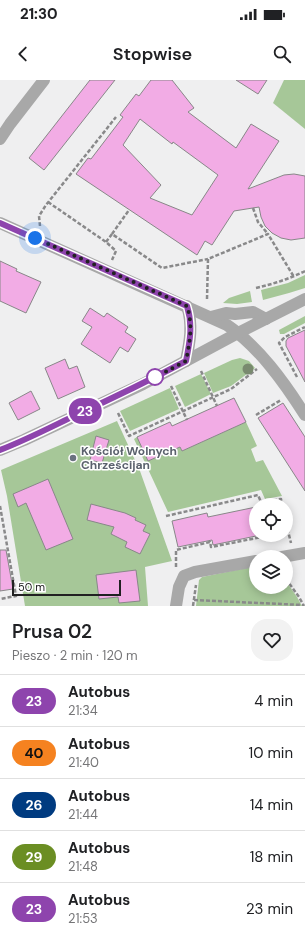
<!DOCTYPE html>
<html lang="pl">
<head>
<meta charset="utf-8">
<style>
  :root { --surface:#fff; --page:#f2f2f2; --text:#202124; --muted:#757577; --line:#e0e0e0 }
  body { margin:0; font-family:"DM Sans",sans-serif; background:var(--page); color:var(--text); height:100vh; display:flex; flex-direction:column; font-size:15px; white-space:nowrap }
  * { box-sizing:border-box; margin:0 }
  p { font-size:13px; color:var(--muted) }
  .icon { flex:none; width:22px; height:22px; fill:none; stroke:currentColor; stroke-width:2; stroke-linecap:round; stroke-linejoin:round }
  .map { position:relative; height:526px; overflow:hidden }
  .sheet { display:flex; flex-direction:column; background:var(--surface); flex:1 }
  .sheet>* { flex:none }
  .badge { padding:0 8px; border-radius:13px; font-size:14px; line-height:26px }
  .tools { position:absolute; left:249px; top:418px; display:grid; gap:8px }
  .tools a { display:grid; place-items:center; width:44px; height:44px; border-radius:50%; background:var(--surface); box-shadow:0 2px 10px #0003; font-size:20px }
  .scale { position:absolute; left:12px; bottom:10px; width:109px; box-sizing:border-box; padding-left:4px; border:2px solid #212122; border-top:0; font-size:11px; line-height:14px; white-space:nowrap; color:#212122; -webkit-text-stroke:3px #fff; paint-order:stroke }
  .you { position:absolute; width:20px; height:20px; margin:-10px; border:3px solid #fff; border-radius:50%; background:#1a73e8; box-shadow:0 0 0 6px #1a73e833 }
  .map>.badge { position:absolute; translate:-50% -50%; box-shadow:0 0 0 2px #fff }
  .round { display:grid; place-items:center; flex:none; width:42px; height:42px; border-radius:16px; background:var(--page) }
  .headline { display:flex; align-items:center; justify-content:space-between; height:68px; padding:0 12px }
  h1 { font-size:19px; font-weight:600; line-height:30px }
  ul { padding:0; list-style:none }
  li { display:flex; align-items:center; gap:12px; height:52px; padding:0 12px; border-top:1px solid var(--line) }
  li div { flex:1 }
  li b { display:block; font-size:15px }
  li em { font-style:normal }
  li .badge { min-width:44px; font-weight:700; text-align:center }
  .status { display:flex; justify-content:space-between; align-items:center; height:28px; padding:0 20px; background:var(--surface); direction:ltr }
  .status svg { height:11px; fill:currentColor }
  header { display:flex; justify-content:space-between; align-items:center; height:52px; padding:0 12px; background:var(--surface); font-size:18px; font-weight:600 }
  .map>svg:first-child { display:block }
  .green { fill:#a6c798 }
  .building { fill:#f2ace5; stroke:#888788; fill-rule:evenodd }
  .lines { fill:none; stroke-linecap:round; stroke-linejoin:round }
  .path { stroke:#89898a; stroke-width:2.5; stroke-dasharray:4 2; stroke-linecap:butt }
  .minor { stroke:#a8a8a8; stroke-width:12 }
  .tree { fill:#798a6f }
  .line-casing { stroke:#fff; stroke-width:9 }
  .line { stroke:#8e44ad; stroke-width:6 }
  .walk { stroke:#212122; stroke-width:4; stroke-dasharray:0 7.2 }
  .stop-dot { fill:#fff; stroke:#8e44ad; stroke-width:2 }
  .worship-dot { fill:#6b7280; stroke:#fff; stroke-width:1.5 }
  .labels { text-anchor:middle; stroke-width:3; stroke-linejoin:round; paint-order:stroke }
  .worship-label { font-size:12px; font-weight:bold; fill:#5b616d; stroke:#fff; text-anchor:start }
</style>
</head>
<body>
<div class="status"><b>21:30</b><svg viewBox="0 0 49 12"><path d="M0 12V9h3v3zM5 12V6h3v6zM10 12V3h3v9zM15 12V0h3v12zM26 1h20v11H26zM47 4h2v5h-2z"/></svg></div>
<header><svg class="icon" aria-label="back" viewBox="0 0 24 24"><path d="M15 5l-7 7 7 7"/></svg>Stopwise<svg class="icon" aria-label="search" viewBox="0 0 24 24"><circle cx="10" cy="10" r="6"/><path d="M15 15l6 6"/></svg></header>
<div class="map">
<svg width="305" height="526" viewBox="0 0 305 526">
  <rect width="100%" height="100%" fill="#efeff0"/>
  <g class="green">
    <polygon points="284,0 305,0 305,49 273,23"/>
    <polygon points="305,195 305,208 289,213 263,220 261,210 288,203"/>
    <polygon points="250,211 252,222 237,224 223,223 229,218"/>
    <polygon points="305,236 305,243 284,254 280,254 279,250"/>
    <polygon points="240,278 249,281 255,288 231,306 213,313 204,293 232,280"/>
    <polygon points="201,294 211,314 185,327 175,306"/>
    <polygon points="170,308 179,329 130,351 120,331"/>
    <polygon points="117,341 140,391 172,481 145,487 148,526 25,526 7,416 1,390"/>
    <polygon points="246,342 257,366 251,369 256,382 263,380 282,416 265,419 261,410 168,432 134,359 137,357 148,381 180,367 182,371"/>
    <polygon points="256,486 256,507 286,507 286,501 297,517 302,526 196,526 199,500 202,497"/>
  </g>
  <g class="building">
    <polygon points="90,0 115,0 44,90 29,78"/>
    <path d="M151 0H172L194 28 188 32 236 68 251 44 279 61 248 109 284 95 294 94 305 96V158L291 160 281 158 272 153 265 146 261 137 259 127 234 131 212 165 205 161 197 175 76 94 88 78 91 79 123 37 120 35 136 14 139 16ZM140 39 172 64 173 62 218 95 192 135 150 118 161 105 123 65Z"/>
    <polygon points="236,0 267,0 258,14"/>
    <polygon points="0,181 17,189 16,191 41,202 26,233 0,221"/>
    <polygon points="90,228 104,237 107,233 128,247 125,252 136,259 128,272 120,267 110,283 81,264 92,247 82,241"/>
    <polygon points="305,250 305,302 286,266 286,261 288,258"/>
    <polygon points="65,279 69,289 77,286 85,307 58,319 45,288"/>
    <polygon points="31,311 40,329 18,340 9,323"/>
    <polygon points="234,318 246,342 182,371 180,367 148,381 137,357 170,342 172,346"/>
    <polygon points="283,323 305,357 305,411 258,338"/>
    <polygon points="96,356 109,360 102,383 90,380"/>
    <polygon points="48,399 73,459 46,470 26,423 18,427 13,414"/>
    <polygon points="91,424 125,433 136,438 135,440 146,445 143,451 150,454 140,474 125,467 127,462 111,454 114,447 87,440"/>
    <polygon points="256,427 256,456 213,465 212,460 178,467 172,441 207,433 208,437"/>
    <polygon points="0,470 6,470 13,509 0,511"/>
    <polygon points="136,490 140,521 119,523 118,517 99,519 96,495"/>
  </g>
  <g class="lines">
    <g class="path">
      <polyline points="48,122 106,162 116,171 112,180"/>
      <polyline points="253,128 258,142 268,154"/>
      <polyline points="40,146 39,136 46,125 116,37"/>
      <polyline points="112,154 129,130"/>
      <polyline points="106,162 112,154 162,188 208,179"/>
      <path d="M256 208C273 204 289 199 305 191"/>
      <polyline points="207,219 208,179 268,154 294,197"/>
      <polyline points="201,291 217,326"/>
      <polyline points="297,297 279,263 285,257 305,247"/>
      <polyline points="171,306 187,340"/>
      <polyline points="118,333 129,356 231,309 257,289"/>
      <polyline points="256,335 281,320"/>
      <polyline points="0,426 16,516 0,519"/>
      <polyline points="166,436 258,415 261,422 281,419 282,425"/>
      <polyline points="286,443 291,463"/>
      <polyline points="176,487 176,470 210,462 211,467 272,455"/>
      <polyline points="286,499 299,517 304,526"/>
      <polyline points="194,520 303,525"/>
      <polyline points="193,526 196,505"/>
    </g>
    <g class="minor">
      <polyline points="0,59 10,44 44,0"/>
      <path d="M0 143 227 245C259 267 284 302 305 335"/>
      <polyline points="211,237 226,233 235,234 253,232 266,239"/>
      <path d="M186 281C190 261 193 245 187 226"/>
      <polyline points="0,370 24,360 143,304 238,253 305,219"/>
      <polyline points="282,477 305,473"/>
      <polyline points="176,526 179,507 184,496 195,492 256,481"/>
    </g>
  </g>
  <circle class="tree" cx="248" cy="289" r="5.5"/>
  <g class="lines">
    <defs>
      <path id="line" d="M0 143 187 226C193 245 190 261 186 281 150 300 113 318 76 335 51 347 26 360 0 370"/>
    </defs>
    <use href="#line" class="line-casing"/>
    <use href="#line" class="line"/>
    <path class="walk" d="M35 158 187 226C193 245 190 261 186 281L154 298 155 297"/>
  </g>
  <circle class="stop-dot" cx="155" cy="297" r="8"/>
  <circle class="worship-dot" cx="73" cy="378" r="4"/>
  <g class="labels">
    <g class="worship-label">
      <text x="81" y="375">Kościół Wolnych<tspan x="81" dy="14">Chrześcijan</tspan></text>
    </g>
  </g>
</svg>
<div class="tools">
<a><svg class="icon" aria-label="locate" viewBox="0 0 24 24"><circle cx="12" cy="12" r="6"/><path d="M12 2v4M12 18v4M2 12h4M18 12h4"/></svg></a>
<a><svg class="icon" aria-label="layers" viewBox="0 0 24 24"><path d="M12 4l9 5-9 5-9-5zM3 14l9 5 9-5"/></svg></a>
</div>
<div class="scale">50 m</div>
<div class="you" style="left:35px;top:158px"></div>
<b class="badge" style="left:85px;top:331px;background:#8e44ad;color:#fff">23</b>
</div>
<section class="sheet">
<div class="headline"><div><h1>Prusa 02</h1><p>Pieszo · 2 min · 120 m</p></div><a class="round"><svg class="icon" aria-label="heart" viewBox="0 0 24 24"><path d="M12 20l-8-8c-3-5 5-10 8-4 3-6 11-1 8 4z"/></svg></a></div>
<ul>
<li><span class="badge" style="background:#8e44ad;color:#fff">23</span><div><b>Autobus</b><p>21:34</p></div><em>4 min</em></li>
<li><span class="badge" style="background:#f58220;color:#111">40</span><div><b>Autobus</b><p>21:40</p></div><em>10 min</em></li>
<li><span class="badge" style="background:#003b80;color:#fff">26</span><div><b>Autobus</b><p>21:44</p></div><em>14 min</em></li>
<li><span class="badge" style="background:#6b8e23;color:#fff">29</span><div><b>Autobus</b><p>21:48</p></div><em>18 min</em></li>
<li><span class="badge" style="background:#8e44ad;color:#fff">23</span><div><b>Autobus</b><p>21:53</p></div><em>23 min</em></li>
</ul>
</section>
</body>
</html>
